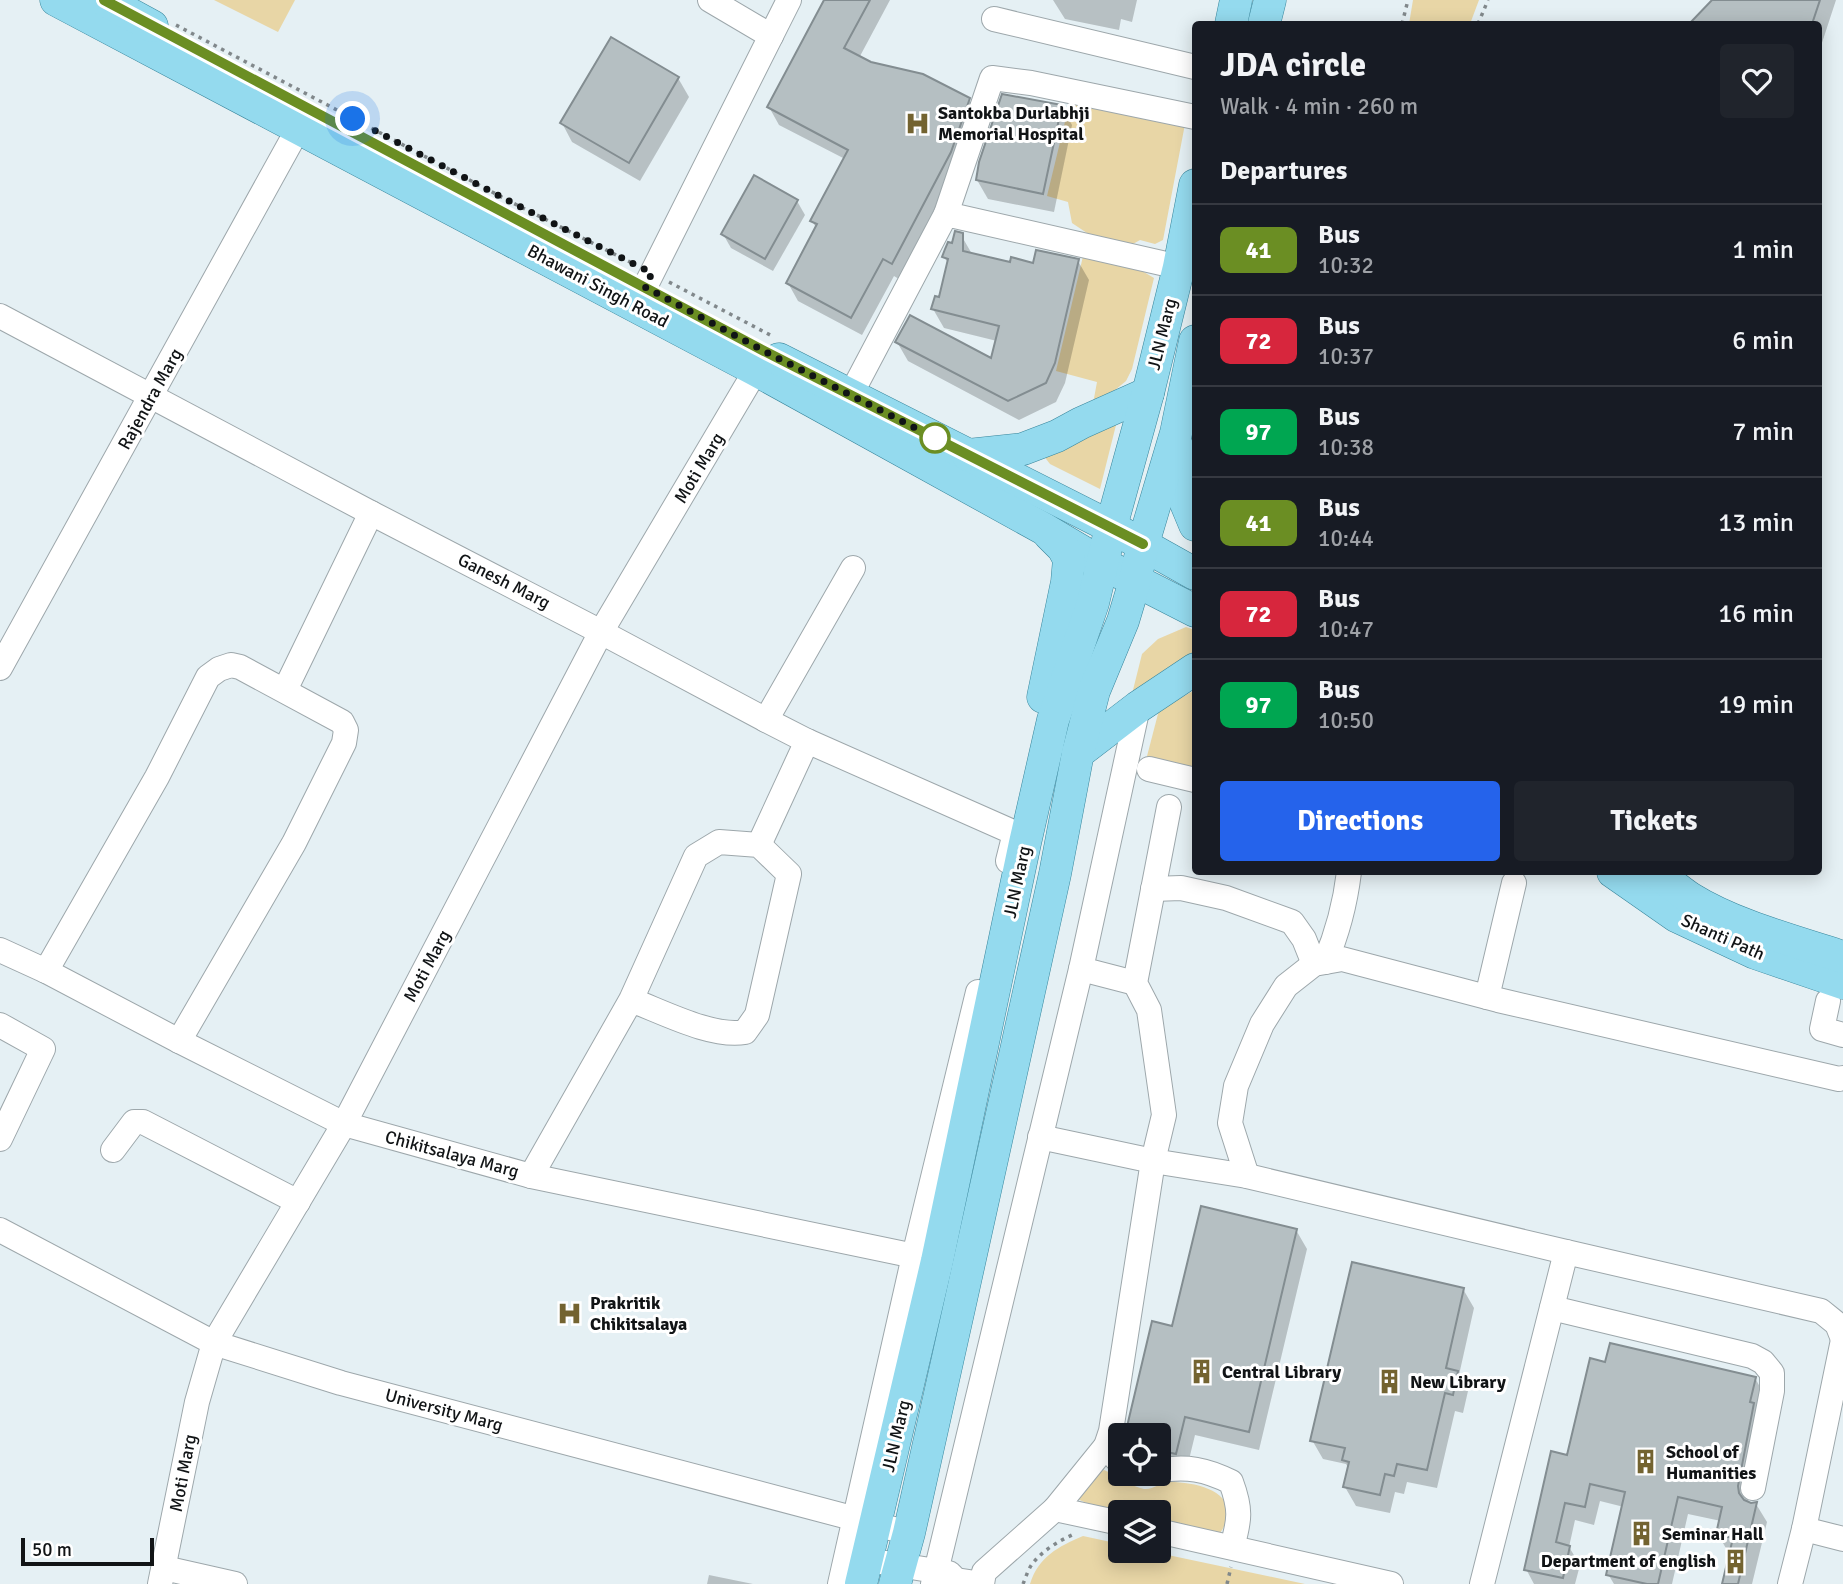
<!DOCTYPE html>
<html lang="en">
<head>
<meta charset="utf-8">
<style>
  :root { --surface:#171b24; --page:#20242c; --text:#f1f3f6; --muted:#9ea1a6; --line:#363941; --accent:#2563eb }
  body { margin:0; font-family:Signika,sans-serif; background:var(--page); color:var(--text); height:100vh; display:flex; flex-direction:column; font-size:26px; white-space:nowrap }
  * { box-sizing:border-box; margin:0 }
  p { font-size:23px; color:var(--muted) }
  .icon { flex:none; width:38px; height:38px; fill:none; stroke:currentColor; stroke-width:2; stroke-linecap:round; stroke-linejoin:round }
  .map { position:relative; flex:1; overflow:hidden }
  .panel { position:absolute; left:1192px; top:21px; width:630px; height:854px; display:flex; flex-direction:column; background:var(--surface); border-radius:7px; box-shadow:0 4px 18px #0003 }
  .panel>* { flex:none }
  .badge { padding:0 14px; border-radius:10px; font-size:24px; line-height:46px }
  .fabs { position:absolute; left:1108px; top:1423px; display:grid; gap:14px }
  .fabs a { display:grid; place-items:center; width:63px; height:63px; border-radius:7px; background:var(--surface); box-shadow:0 4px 18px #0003; font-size:35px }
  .scale { position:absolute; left:21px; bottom:18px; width:133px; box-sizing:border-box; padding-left:7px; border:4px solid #111416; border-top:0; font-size:19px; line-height:24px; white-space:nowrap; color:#111416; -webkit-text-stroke:5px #fff; paint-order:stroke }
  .you { position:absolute; width:35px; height:35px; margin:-18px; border:5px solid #fff; border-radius:50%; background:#1a73e8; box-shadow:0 0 0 10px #1a73e833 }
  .map>.badge { position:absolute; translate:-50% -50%; box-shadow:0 0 0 4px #fff }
  h2 { padding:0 28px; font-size:26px; line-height:63px }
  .round { display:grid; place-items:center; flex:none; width:74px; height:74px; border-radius:7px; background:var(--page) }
  .summary { display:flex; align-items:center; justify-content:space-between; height:119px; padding:0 28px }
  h1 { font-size:33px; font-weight:700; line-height:52px }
  .cta { display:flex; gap:14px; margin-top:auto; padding:14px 28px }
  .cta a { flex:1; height:80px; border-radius:7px; background:var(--accent); color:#fff; font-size:28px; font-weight:700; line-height:80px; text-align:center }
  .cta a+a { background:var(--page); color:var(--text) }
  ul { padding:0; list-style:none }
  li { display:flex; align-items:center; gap:21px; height:91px; padding:0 28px; border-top:2px solid var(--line) }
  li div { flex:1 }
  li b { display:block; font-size:26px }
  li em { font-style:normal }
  li .badge { min-width:77px; font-weight:700; text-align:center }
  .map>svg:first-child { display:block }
  .green { fill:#e8d6a6 }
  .shadow { fill:#0003 }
  .building { fill:#b5bfc2; stroke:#838d91; stroke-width:2 }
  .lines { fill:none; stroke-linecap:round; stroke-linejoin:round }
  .minor-casing { stroke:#9da7ab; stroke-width:26 }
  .major-casing { stroke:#38859b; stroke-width:33 }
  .path { stroke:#81888b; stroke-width:3.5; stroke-dasharray:3.5 5; stroke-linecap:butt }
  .minor { stroke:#fff; stroke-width:24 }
  .major { stroke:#94daee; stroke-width:32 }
  .line-casing { stroke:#fff; stroke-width:16 }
  .line { stroke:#6b8e23; stroke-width:10 }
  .walk { stroke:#111416; stroke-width:7; stroke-dasharray:0 12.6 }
  .stop-dot { fill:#fff; stroke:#6b8e23; stroke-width:3.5 }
  .labels { text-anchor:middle; stroke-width:6; stroke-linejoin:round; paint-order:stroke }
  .poi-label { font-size:18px; font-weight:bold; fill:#111416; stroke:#fff; text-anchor:start }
  .street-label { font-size:18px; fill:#111416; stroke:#fff }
</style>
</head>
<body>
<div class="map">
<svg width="1843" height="1584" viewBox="0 0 1843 1584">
  <rect width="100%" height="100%" fill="#e5f0f4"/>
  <g class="green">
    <polygon points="214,0 295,0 278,32"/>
    <polygon points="1413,0 1479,0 1470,24 1409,24"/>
    <polygon points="1070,101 1185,124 1163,240 1155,244 1140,240 1133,244 1090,235 1072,223 1068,202 1047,196"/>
    <polygon points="1084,252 1132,265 1154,278 1132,369 1126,381 1092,409 1097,382 1056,371"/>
    <polygon points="1118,417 1100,489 1050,464 1043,455"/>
    <polygon points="1186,627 1195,630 1195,655 1132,694 1142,654 1158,639"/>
    <polygon points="1195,690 1195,771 1146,760 1159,710"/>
    <path d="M1104 1470C1117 1475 1132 1487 1144 1489 1153 1490 1161 1482 1170 1482 1203 1482 1248 1496 1218 1536L1159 1522 1158 1512C1130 1512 1101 1512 1076 1498L1095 1475Z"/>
    <path d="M1083 1536 1120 1544V1550L1149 1551 1305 1584H1030C1039 1556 1058 1547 1083 1536Z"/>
  </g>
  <g class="shadow">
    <polygon points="826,0 890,0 859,58 968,99 979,118 902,281 894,276 862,335 798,301 788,283 817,229 812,221 845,159 779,125 769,107"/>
    <polygon points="1053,0 1137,0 1132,22 1121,19 1119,30 1065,19"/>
    <polygon points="1714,0 1836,0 1818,55 1818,24 1691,24"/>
    <polygon points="678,78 689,97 640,181 572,142 562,123"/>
    <polygon points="1061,106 1072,125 1054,212 988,199 977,180"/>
    <polygon points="797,201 805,215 773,271 731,248 723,234"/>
    <polygon points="961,235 972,254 1011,264 1035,265 1078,261 1089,280 1065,383 1056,402 1019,420 908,361 897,342 992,361 997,341 944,328 933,309 940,299 949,264 944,257"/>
    <polygon points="1296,1230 1307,1249 1259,1450 1195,1435 1186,1472 1158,1465 1158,1435 1127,1435 1173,1328"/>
    <polygon points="1463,1289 1474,1308 1459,1375 1468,1391 1463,1413 1455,1411 1437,1488 1407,1482 1404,1494 1395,1492 1390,1513 1356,1506 1345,1487 1349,1469 1346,1464 1323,1459 1312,1440"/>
    <polygon points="1607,1364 1755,1378 1765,1396 1764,1423 1748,1503 1756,1504 1767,1522 1752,1584 1724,1584 1732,1552 1728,1552 1718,1534 1721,1521 1688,1514 1672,1584 1614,1584 1608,1574 1624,1507 1600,1501 1594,1525 1575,1520 1569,1547 1580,1565 1575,1584 1534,1584 1526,1569 1569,1457"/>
    <polygon points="709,1575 753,1584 707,1584"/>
  </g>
  <g class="building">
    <polygon points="824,0 870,0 844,48 871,62 923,74 970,98 951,152 892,264 883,259 851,318 786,283 817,224 810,221 848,150 767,107"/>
    <polygon points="1712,0 1820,0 1812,24 1689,24"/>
    <polygon points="611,37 679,77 629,163 560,123"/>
    <polygon points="1002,94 1062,105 1043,194 976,180 979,162"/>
    <polygon points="754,175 798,200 765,259 721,234"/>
    <polygon points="955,231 963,233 963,251 1010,262 1011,257 1033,263 1036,250 1079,259 1055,363 1046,383 1008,401 895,342 910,315 991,358 999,326 931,309 935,296 939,297 948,259 942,257 945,249 948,242 952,243"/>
    <polygon points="1201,1206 1297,1229 1249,1432 1185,1417 1176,1454 1158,1450 1158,1435 1125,1435 1152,1321 1172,1326"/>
    <polygon points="1352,1262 1464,1288 1446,1368 1458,1371 1453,1395 1445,1393 1427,1470 1397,1464 1394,1476 1385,1474 1380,1495 1343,1487 1349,1462 1342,1460 1345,1448 1310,1441"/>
    <polygon points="1610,1343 1756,1377 1750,1402 1754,1403 1738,1486 1739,1493 1744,1500 1751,1503 1757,1502 1738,1584 1722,1584 1733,1538 1716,1534 1722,1507 1678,1497 1658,1584 1647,1584 1606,1575 1625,1492 1590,1484 1585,1507 1565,1503 1556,1542 1570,1546 1563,1578 1524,1570 1551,1451 1567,1455 1590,1358 1605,1362"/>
  </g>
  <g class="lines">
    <defs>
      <g id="minor">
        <polyline points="710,0 771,36"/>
        <polyline points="994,19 1195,67"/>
        <polyline points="946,214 992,78 1031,83 1195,117"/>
        <polyline points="645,287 789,0"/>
        <polyline points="0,316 371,513 601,632 766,720 807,741 1015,833 1008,861"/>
        <polyline points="850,396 946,214 1179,267"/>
        <polyline points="0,668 298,129"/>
        <polyline points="285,690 371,513"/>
        <polyline points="766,720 853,568"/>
        <polyline points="1149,769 1195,780"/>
        <polyline points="759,845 807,741"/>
        <polyline points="1153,889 1181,888 1226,898 1292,922 1304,939 1314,964"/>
        <polyline points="0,950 46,971 179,1041 344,1124 531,1176 929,1259"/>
        <path d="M1325 962C1338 932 1345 905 1349 872"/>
        <polyline points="1081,969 1135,983"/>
        <polyline points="46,971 157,777 208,677 219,669 231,665 240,667 342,722 346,730 344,743 294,843 179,1041"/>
        <polyline points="1487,997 1514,883"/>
        <polyline points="1828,1001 1822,1029 1843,1035"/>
        <polyline points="0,1025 43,1049 0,1139"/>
        <polyline points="1040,1137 1153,1161 1247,1176 1566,1252 1821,1311 1837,1324 1843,1339"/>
        <polyline points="113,1150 134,1122 143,1122 298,1202"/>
        <path d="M531 1176 631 1000 696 856 719 842 759 845 789 874 757 1015 745 1032C712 1038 663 1012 631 1000"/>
        <polyline points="1247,1176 1230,1123 1236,1086 1262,1024 1286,986 1314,964 1342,959 1498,1000 1839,1079 1843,1078"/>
        <polyline points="0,1230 214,1343 341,1383 909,1533"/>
        <polyline points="1552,1308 1752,1356 1763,1362 1772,1373 1772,1391 1753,1488"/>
        <polyline points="1106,1446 1120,1463"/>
        <path d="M1158 1471C1186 1465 1207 1470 1231 1482 1241 1509 1240 1519 1232 1547"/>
        <polyline points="1055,1509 1120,1523"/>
        <polyline points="1804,1529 1843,1539"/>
        <polyline points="1158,1531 1391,1584"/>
        <polyline points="867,1560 949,1573 956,1580 982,1584"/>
        <polyline points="164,1568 235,1584"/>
        <polyline points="160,1584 197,1402 214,1343 344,1124 601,632 756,370"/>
        <polyline points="840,1584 914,1256 978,992"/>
        <polyline points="933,1584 1081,969 1138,707"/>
        <polyline points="982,1584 984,1572 1055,1509 1106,1446 1111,1431 1153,1161 1164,1115 1149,1010 1135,983 1169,807"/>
        <polyline points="1482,1584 1566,1252"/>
        <polyline points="1790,1584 1804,1529 1843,1340"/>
      </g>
      <g id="major">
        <polyline points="56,0 756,370 1044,529 1103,564 1195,611"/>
        <polyline points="104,0 152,26"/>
        <polyline points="1231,24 1236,0"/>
        <polyline points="1264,24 1270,0"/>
        <polyline points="779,359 1111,527 1195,574"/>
        <polyline points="1177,446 1185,501 1195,525"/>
        <polyline points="968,455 1023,449 1057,436 1081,423 1148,393"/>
        <polyline points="1043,697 1067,582 1069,559 1063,548 1049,534"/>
        <polyline points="1078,753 1138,707 1195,669"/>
        <polyline points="1613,872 1676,916 1755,953 1843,983"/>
        <path d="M1655 872C1667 880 1678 890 1690 898 1733 925 1794 941 1843 957"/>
        <polyline points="861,1584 937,1261 1025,843 1053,720 1093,603 1111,527 1148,393 1179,267 1195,185"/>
        <polyline points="895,1584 909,1533 964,1286 1055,874 1078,753 1094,691 1123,621 1135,581 1143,544 1176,433 1195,341"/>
      </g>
    </defs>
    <use href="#minor" class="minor-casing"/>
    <use href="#major" class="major-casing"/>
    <g class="path">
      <polyline points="1402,24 1408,0"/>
      <polyline points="1478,24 1488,0"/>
      <polyline points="176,25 513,203 634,264"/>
      <polyline points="669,282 774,337"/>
      <path d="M1023 1584C1026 1577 1028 1569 1033 1563 1043 1550 1059 1541 1074 1534"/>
      <polyline points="1227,1584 1231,1567"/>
    </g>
    <use href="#minor" class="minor"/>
    <use href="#major" class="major"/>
  </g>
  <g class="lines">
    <defs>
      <polyline id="line" points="104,0 764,351 1143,544"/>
    </defs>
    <use href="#line" class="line-casing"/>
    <use href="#line" class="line"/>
    <polyline class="walk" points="353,119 513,203 652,273 645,287 764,351 935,438"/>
  </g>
  <defs>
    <symbol id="hospital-bare" viewBox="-9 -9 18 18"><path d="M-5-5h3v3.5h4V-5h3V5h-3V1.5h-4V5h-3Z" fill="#736330" stroke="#fff" stroke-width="2.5" paint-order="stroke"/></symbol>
    <symbol id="building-bare" viewBox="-9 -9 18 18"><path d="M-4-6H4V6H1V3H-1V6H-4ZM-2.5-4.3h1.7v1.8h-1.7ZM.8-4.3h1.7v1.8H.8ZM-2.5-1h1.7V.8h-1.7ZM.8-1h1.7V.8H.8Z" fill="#736330" stroke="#fff" stroke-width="2.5" paint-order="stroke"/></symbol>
  </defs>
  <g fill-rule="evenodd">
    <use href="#hospital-bare" x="900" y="106" width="35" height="35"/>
    <use href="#hospital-bare" x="552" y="1296" width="35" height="35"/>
    <use href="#building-bare" x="1184" y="1354" width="35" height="35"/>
    <use href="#building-bare" x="1372" y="1364" width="35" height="35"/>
    <use href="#building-bare" x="1628" y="1444" width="35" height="35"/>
    <use href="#building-bare" x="1624" y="1516" width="35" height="35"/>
    <use href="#building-bare" x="1718" y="1544" width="35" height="35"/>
  </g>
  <circle class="stop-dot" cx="935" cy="438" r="14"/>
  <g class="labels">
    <g class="poi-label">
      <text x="938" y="119">Santokba Durlabhji<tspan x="938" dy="21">Memorial Hospital</tspan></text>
      <text x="590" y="1309">Prakritik<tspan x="590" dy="21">Chikitsalaya</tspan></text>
      <text x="1222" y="1378">Central Library</text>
      <text x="1410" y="1388">New Library</text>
      <text x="1666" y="1458">School of<tspan x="1666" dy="21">Humanities</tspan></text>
      <text x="1662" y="1540">Seminar Hall</text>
      <text x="1716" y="1567" text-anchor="end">Department of english</text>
    </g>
    <g class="street-label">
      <text transform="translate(598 286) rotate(28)" y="6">Bhawani Singh Road</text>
      <text transform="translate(1162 334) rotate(-76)" y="6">JLN Marg</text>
      <text transform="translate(150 399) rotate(-61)" y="6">Rajendra Marg</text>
      <text transform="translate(699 468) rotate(-59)" y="6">Moti Marg</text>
      <text transform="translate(504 581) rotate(27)" y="6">Ganesh Marg</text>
      <text transform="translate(1017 882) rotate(-78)" y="6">JLN Marg</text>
      <text transform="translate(1723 937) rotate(24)" y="6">Shanti Path</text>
      <text transform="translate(427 966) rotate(-62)" y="6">Moti Marg</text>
      <text transform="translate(452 1154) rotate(15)" y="6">Chikitsalaya Marg</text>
      <text transform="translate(444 1410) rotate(15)" y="6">University Marg</text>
      <text transform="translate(896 1436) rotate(-77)" y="6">JLN Marg</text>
      <text transform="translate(183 1473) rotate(-79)" y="6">Moti Marg</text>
    </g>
  </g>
</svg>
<div class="fabs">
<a><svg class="icon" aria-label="locate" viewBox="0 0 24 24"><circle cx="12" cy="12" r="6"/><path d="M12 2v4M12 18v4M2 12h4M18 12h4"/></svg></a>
<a><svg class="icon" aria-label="layers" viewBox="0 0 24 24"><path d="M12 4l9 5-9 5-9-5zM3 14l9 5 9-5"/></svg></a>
</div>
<div class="scale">50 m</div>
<div class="you" style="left:353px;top:119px"></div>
<section class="panel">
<div class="summary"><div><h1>JDA circle</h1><p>Walk · 4 min · 260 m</p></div><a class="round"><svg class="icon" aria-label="heart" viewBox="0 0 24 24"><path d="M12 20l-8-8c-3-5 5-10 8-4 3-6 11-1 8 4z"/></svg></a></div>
<h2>Departures</h2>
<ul>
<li><span class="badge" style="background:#6b8e23;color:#fff">41</span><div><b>Bus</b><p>10:32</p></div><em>1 min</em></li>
<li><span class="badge" style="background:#d7263d;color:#fff">72</span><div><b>Bus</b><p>10:37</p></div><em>6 min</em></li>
<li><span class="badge" style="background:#00a651;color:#fff">97</span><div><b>Bus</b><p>10:38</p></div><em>7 min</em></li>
<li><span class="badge" style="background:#6b8e23;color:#fff">41</span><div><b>Bus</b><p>10:44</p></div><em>13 min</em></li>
<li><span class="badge" style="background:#d7263d;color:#fff">72</span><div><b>Bus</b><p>10:47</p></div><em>16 min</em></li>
<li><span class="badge" style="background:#00a651;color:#fff">97</span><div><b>Bus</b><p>10:50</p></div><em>19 min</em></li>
</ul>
<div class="cta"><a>Directions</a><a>Tickets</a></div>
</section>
</div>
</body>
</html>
